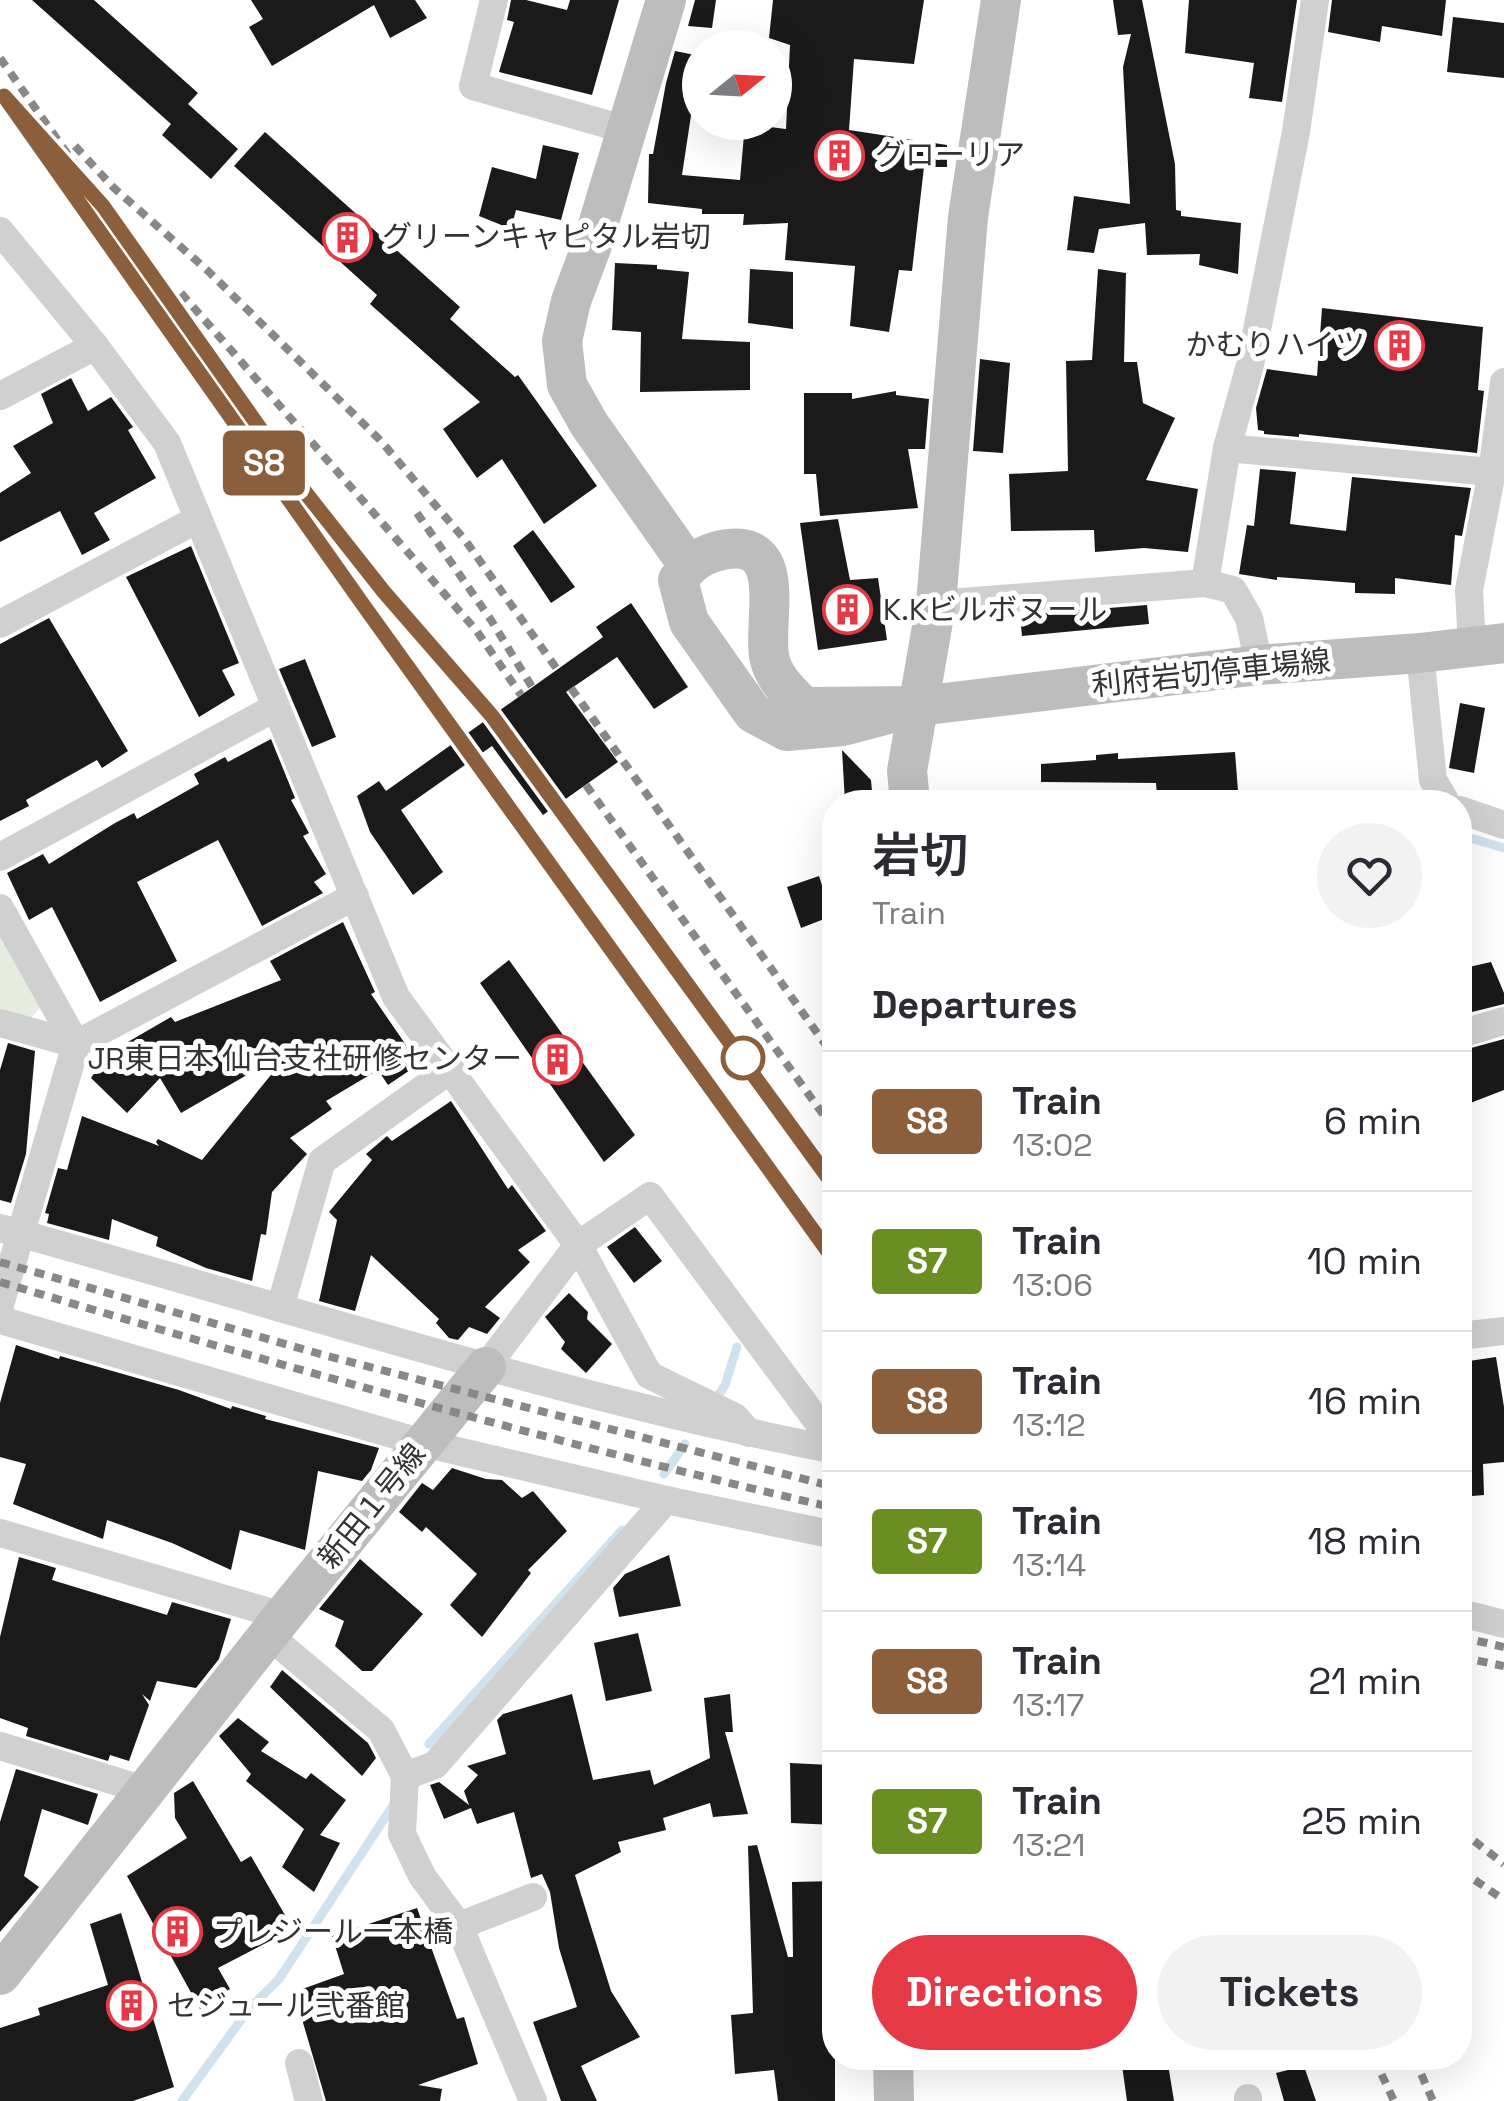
<!DOCTYPE html>
<html lang="en">
<head>
<meta charset="utf-8">
<style>
  :root { --surface:#fff; --page:#f2f2f3; --text:#2b2b33; --muted:#7c7c81; --line:#e1e1e2; --accent:#e63946 }
  body { margin:0; font-family:"Space Grotesk","Noto Sans JP",sans-serif; background:var(--page); color:var(--text); height:100vh; display:flex; flex-direction:column; font-size:38px; white-space:nowrap }
  * { box-sizing:border-box; margin:0 }
  p { font-size:32px; color:var(--muted) }
  .icon { flex:none; width:55px; height:55px; fill:none; stroke:currentColor; stroke-width:2; stroke-linecap:round; stroke-linejoin:round }
  .map { position:relative; flex:1; overflow:hidden }
  .side { position:absolute; left:822px; top:790px; width:650px; height:1280px; display:flex; flex-direction:column; background:var(--surface); border-radius:40px; box-shadow:0 10px 40px #0002 }
  .side>* { flex:none }
  .badge { padding:0 20px; border-radius:8px; font-size:35px; line-height:65px }
  .needle { width:65px; rotate:72deg }
  .tools { position:absolute; left:682px; top:30px; display:grid; gap:20px }
  .tools a { display:grid; place-items:center; width:110px; height:110px; border-radius:50%; background:var(--surface); box-shadow:0 10px 40px #0002; font-size:50px }
  .map>.badge { position:absolute; translate:-50% -50%; box-shadow:0 0 0 5px #fff }
  h2 { padding:0 50px; font-size:38px; line-height:90px }
  .round { display:grid; place-items:center; flex:none; width:105px; height:105px; border-radius:52px; background:var(--page) }
  .head { display:flex; align-items:center; justify-content:space-between; height:170px; padding:0 50px }
  h1 { font-size:48px; font-weight:600; line-height:75px }
  .primary-button { display:flex; gap:20px; margin-top:auto; padding:20px 50px }
  .primary-button a { flex:1; height:115px; border-radius:60px; background:var(--accent); color:#fff; font-size:40px; font-weight:600; line-height:115px; text-align:center }
  .primary-button a+a { background:var(--page); color:var(--text) }
  ul { padding:0; list-style:none }
  li { display:flex; align-items:center; gap:30px; height:140px; padding:0 50px; border-top:2px solid var(--line) }
  li div { flex:1 }
  li b { display:block; font-size:38px }
  li em { font-style:normal }
  li .badge { min-width:110px; font-weight:700; text-align:center }
  .map>svg:first-child { display:block }
  .green { fill:#e6ecdf }
  .lines { fill:none; stroke-linecap:round; stroke-linejoin:round }
  .stream { stroke:#cfe2ee; stroke-width:9 }
  .building { fill:#1a1a1a }
  .street { stroke:#d0d0d0; stroke-width:28 }
  .secondary { stroke:#bdbdbd; stroke-width:40 }
  .rail { stroke:#888; stroke-width:8; stroke-dasharray:10 8; stroke-linecap:butt }
  .line-casing { stroke:#fff; stroke-width:22 }
  .line { stroke:#8b5e3c; stroke-width:15 }
  .stop-dot { fill:#fff; stroke:#8b5e3c; stroke-width:5 }
  .labels { text-anchor:middle; stroke-width:10; stroke-linejoin:round; paint-order:stroke }
  .poi-label { font-size:30px; fill:#333; stroke:#fff; text-anchor:start }
  .street-label { font-size:30px; fill:#333; stroke:#fff }
</style>
</head>
<body>
<div class="map">
<svg width="1504" height="2101" viewBox="0 0 1504 2101">
  <rect width="100%" height="100%" fill="#fff"/>
  <polygon class="green" points="0,935 40,1008 31,1018 0,1009"/>
  <g class="lines">
    <g class="stream">
      <polyline points="1460,835 1504,848"/>
      <polyline points="716,1399 725,1385 737,1347"/>
      <polyline points="664,1474 685,1444"/>
      <polyline points="429,1744 622,1530"/>
      <polyline points="182,2101 249,2009 279,1979 394,1804"/>
    </g>
  </g>
  <g class="building">
    <polygon points="32,0 94,0 198,93 188,104 238,149 211,179 162,135 171,124"/>
    <polygon points="251,0 415,0 427,18 390,38 374,5 272,66 249,27 263,19"/>
    <polygon points="511,0 526,0 567,10 570,0 619,0 592,95 499,72 514,22 507,20"/>
    <polygon points="695,0 716,0 712,28 688,26"/>
    <polygon points="773,0 924,0 914,64 854,59 849,130 947,145 947,167 924,167 912,271 899,270 889,332 850,326 855,266 785,260 788,223 743,225 744,214 702,214 702,209 648,203 649,154 653,154 666,83 675,51 700,56 682,175 740,180 745,124 786,129 790,45 769,38"/>
    <polygon points="1113,0 1142,0 1175,164 1176,210 1181,211 1181,216 1241,223 1238,274 1199,265 1200,254 1147,255 1145,223 1099,229 1094,253 1067,250 1074,196 1130,204 1123,67 1131,34 1118,35"/>
    <polygon points="1189,0 1297,0 1282,102 1249,98 1254,63 1185,53"/>
    <polygon points="1332,0 1446,0 1442,36 1382,26 1380,42 1328,32"/>
    <polygon points="1453,17 1504,23 1504,78 1447,72"/>
    <polygon points="265,132 460,307 450,319 515,377 518,375 597,486 544,524 502,459 477,478 443,429 480,402 370,304 377,295 234,166"/>
    <polygon points="543,145 579,153 561,220 516,210 511,229 479,216 492,167 536,179"/>
    <polygon points="615,263 657,265 657,269 689,272 682,339 750,342 750,390 640,392 641,332 612,330"/>
    <polygon points="750,269 793,272 793,329 748,323"/>
    <polygon points="1098,269 1126,273 1124,362 1137,362 1143,403 1175,418 1146,480 1198,489 1188,552 1144,548 1095,552 1094,530 1011,531 1009,474 1068,471 1066,361 1092,360"/>
    <polygon points="1322,308 1483,327 1478,390 1484,391 1477,453 1299,434 1299,437 1264,434 1264,431 1258,430 1256,408 1267,369 1317,376"/>
    <polygon points="980,359 1010,363 1003,453 973,451"/>
    <polygon points="71,378 88,411 111,397 133,427 128,430 156,478 94,513 110,540 82,555 60,511 0,542 0,493 31,473 13,446 53,423 41,394"/>
    <polygon points="896,391 896,395 929,399 925,449 908,449 918,508 820,516 816,474 804,474 804,393 852,393 852,399"/>
    <polygon points="1260,469 1296,472 1290,524 1346,531 1352,477 1471,488 1462,536 1455,535 1451,585 1395,578 1395,594 1355,593 1355,583 1277,577 1277,580 1239,574 1247,525 1254,526"/>
    <polygon points="838,519 850,580 878,578 887,640 818,650 800,523"/>
    <polygon points="533,530 575,587 551,603 513,546"/>
    <polygon points="191,546 239,663 222,670 235,695 199,717 126,577"/>
    <polygon points="631,603 688,687 654,709 617,657 566,692 618,762 543,815 492,746 401,810 443,872 413,895 370,832 357,796 379,781 386,791 603,637 596,627"/>
    <polygon points="1147,605 1149,624 1022,636 1020,615"/>
    <polygon points="49,618 128,751 102,768 97,760 26,800 29,806 0,821 0,644"/>
    <polygon points="305,659 336,737 312,747 279,669"/>
    <polygon points="1460,703 1485,708 1474,773 1449,768"/>
    <polygon points="271,739 295,798 291,800 309,833 303,836 326,874 314,882 323,893 262,926 218,840 137,882 177,961 100,1002 52,907 29,920 7,873 43,854 49,864 115,823 134,813 137,819 199,784 194,774 225,757 228,762"/>
    <polygon points="842,750 871,780 873,802 845,802"/>
    <polygon points="1235,752 1238,791 1157,796 1156,783 1041,782 1041,764 1096,760 1096,755 1118,753 1118,759"/>
    <polygon points="819,876 832,916 801,928 787,887"/>
    <polygon points="343,922 375,992 371,994 419,1064 388,1085 378,1070 326,1101 332,1109 290,1138 307,1154 272,1192 266,1235 261,1234 252,1281 206,1268 156,1246 158,1237 112,1219 109,1240 47,1223 49,1214 45,1213 58,1168 67,1170 82,1116 159,1146 156,1142 158,1139 202,1160 292,1049 181,1113 160,1078 127,1113 91,1078 107,1054 171,1017 175,1022 281,980 270,961"/>
    <polygon points="509,960 635,1135 604,1162 480,983"/>
    <polygon points="1491,962 1504,993 1504,1004 1472,1012 1460,969"/>
    <polygon points="1504,1039 1504,1090 1460,1107 1460,1051"/>
    <polygon points="8,1043 35,1051 26,1154 11,1203 0,1200 0,1070"/>
    <polygon points="451,1101 508,1189 512,1185 546,1231 518,1250 530,1262 485,1307 500,1318 487,1334 469,1327 458,1340 449,1338 436,1323 439,1319 371,1255 355,1311 319,1301 337,1220 329,1212 372,1160 366,1154 387,1136 392,1141"/>
    <polygon points="635,1227 662,1261 634,1283 607,1247"/>
    <polygon points="569,1293 588,1312 587,1319 612,1344 586,1373 561,1349 565,1342 545,1317"/>
    <polygon points="16,1345 59,1359 60,1356 179,1390 231,1409 232,1406 266,1416 265,1419 379,1448 371,1470 362,1481 318,1471 305,1550 240,1530 231,1570 172,1543 107,1520 103,1539 13,1504 26,1464 0,1457 0,1403"/>
    <polygon points="1496,1357 1504,1407 1504,1462 1483,1464 1484,1495 1460,1497 1460,1380 1465,1380 1462,1362"/>
    <polygon points="452,1468 486,1479 502,1480 522,1498 533,1491 567,1531 528,1570 531,1573 482,1637 450,1605 477,1574 426,1527 422,1532 399,1512 422,1483 433,1490"/>
    <polygon points="669,1555 681,1606 619,1617 613,1588 625,1574"/>
    <polygon points="19,1557 56,1568 52,1580 167,1615 172,1602 231,1619 219,1659 196,1688 157,1681 150,1701 142,1694 149,1705 129,1761 110,1755 108,1761 26,1736 28,1728 0,1718 0,1637"/>
    <polygon points="360,1559 423,1614 372,1671 362,1671 335,1646 344,1621 319,1609"/>
    <polygon points="638,1633 652,1691 606,1701 594,1643"/>
    <polygon points="282,1670 368,1743 376,1758 362,1776 270,1687"/>
    <polygon points="572,1694 593,1780 650,1770 654,1785 710,1758 704,1698 730,1694 733,1732 725,1732 748,1814 713,1817 710,1803 663,1818 666,1830 618,1842 621,1852 575,1875 611,1991 640,2037 581,2066 597,2101 561,2101 533,2022 577,2007 559,1948 550,1892 542,1874 531,1878 514,1812 477,1824 471,1808 444,1819 430,1785 439,1782 469,1805 464,1791 478,1775 467,1766 506,1754 497,1720 503,1714"/>
    <polygon points="238,1718 269,1742 261,1751 306,1779 311,1773 346,1800 320,1835 340,1843 314,1892 282,1867 304,1829 246,1781 251,1774 219,1736"/>
    <polygon points="790,1763 831,1765 835,1825 791,1823"/>
    <polygon points="16,1769 98,1794 88,1825 42,1809 24,1876 39,1887 0,1932 0,1822"/>
    <polygon points="193,1781 241,1862 251,1856 293,1929 218,1968 230,1989 200,2009 127,1876 187,1838 175,1818 174,1793"/>
    <polygon points="757,1845 788,1957 793,1957 792,1882 835,1881 835,2101 778,2101 774,2070 735,2074 731,2015 753,2013 748,1846"/>
    <polygon points="417,1908 457,2019 464,2017 478,2064 418,2085 442,2089 440,2101 326,2101 294,1992 344,1974 332,1936"/>
    <polygon points="121,1913 174,2087 133,2101 0,2101 0,2028 40,2015 38,2008 108,1985 90,1924"/>
    <polygon points="1121,2058 1167,2058 1174,2101 1127,2101"/>
    <polygon points="1304,2066 1316,2101 1284,2101 1276,2073"/>
  </g>
  <g class="lines">
    <g class="street">
      <polyline points="494,0 473,86 627,130"/>
      <polyline points="0,231 95,346 167,443 396,997 578,1245 649,1375 735,1417 749,1433"/>
      <polyline points="0,396 95,346"/>
      <polyline points="1227,448 1492,472"/>
      <polyline points="1205,583 1227,448 1250,365 1296,132 1315,0"/>
      <polyline points="936,604 1205,583 1233,590 1249,618 1259,665"/>
      <polyline points="0,624 198,519"/>
      <polyline points="1472,647 1469,590 1492,472 1504,382"/>
      <polyline points="1420,653 1433,780 1446,802"/>
      <polyline points="1460,810 1504,825"/>
      <polyline points="0,857 276,707"/>
      <polyline points="0,908 76,1044 0,1305"/>
      <polyline points="0,1023 76,1044 355,896"/>
      <polyline points="1460,1034 1504,1021"/>
      <path d="M0 1228C278 1304 552 1395 835 1450"/>
      <polyline points="280,1308 322,1161 451,1069"/>
      <polyline points="0,1320 423,1443 666,1500 835,1535"/>
      <polyline points="1460,1336 1504,1331"/>
      <polyline points="486,1367 578,1245 650,1196 835,1445"/>
      <polyline points="0,1533 283,1616"/>
      <polyline points="1460,1613 1504,1624"/>
      <polyline points="268,1635 381,1730 405,1776 402,1834 422,1876 459,1926 533,2101"/>
      <polyline points="0,1746 148,1791"/>
      <polyline points="405,1776 435,1765 666,1500"/>
      <polyline points="459,1926 533,1897"/>
      <polyline points="299,2063 309,2101"/>
      <polyline points="1248,2098 1248,2101"/>
    </g>
    <g class="secondary">
      <polyline points="666,0 592,245 571,301 562,341 567,385 589,424 688,565"/>
      <path d="M919 706 804 707C789 692 773 678 769 656 763 617 790 537 722 550 702 554 689 564 678 580L689 622 753 713 787 731 843 726 919 706 969 700 1259 665 1420 653 1504 643"/>
      <polyline points="910,802 907,771 936,604 968,217 1001,0"/>
      <polyline points="0,1975 283,1616 486,1367"/>
      <polyline points="893,2058 894,2101"/>
    </g>
    <g class="rail">
      <polyline points="0,58 305,491 384,592 492,716"/>
      <polyline points="0,91 460,739"/>
      <polyline points="75,146 114,188 207,270 380,440 465,540 557,669"/>
      <polyline points="181,293 476,630 521,695"/>
      <polyline points="417,513 491,620 532,687"/>
      <polyline points="571,688 835,1058"/>
      <polyline points="474,759 835,1261"/>
      <polyline points="586,785 835,1131"/>
      <polyline points="558,805 835,1187"/>
      <polyline points="0,1262 320,1354 835,1487"/>
      <path d="M0 1282C277 1365 554 1443 835 1508"/>
      <polyline points="1460,1637 1504,1647"/>
      <polyline points="1460,1657 1504,1666"/>
      <polyline points="1460,1830 1504,1864"/>
      <polyline points="1460,1870 1504,1900"/>
      <polyline points="1374,2058 1394,2101"/>
      <polyline points="1414,2058 1433,2101"/>
    </g>
  </g>
  <g class="lines">
    <defs>
      <polyline id="line" points="835,1187 492,716 384,592 305,492 103,206 4,96 364,606 835,1261"/>
    </defs>
    <use href="#line" class="line-casing"/>
    <use href="#line" class="line"/>
  </g>
  <defs>
    <symbol id="building-ring" viewBox="-11 -11 22 22"><circle r="9.5" fill="#fff" stroke="#e63946" stroke-width="1.5"/><path d="M-4-6H4V6H1V3H-1V6H-4ZM-2.5-4.3h1.7v1.8h-1.7ZM.8-4.3h1.7v1.8H.8ZM-2.5-1h1.7V.8h-1.7ZM.8-1h1.7V.8H.8Z" fill="#e63946"/></symbol>
  </defs>
  <g fill-rule="evenodd">
    <use href="#building-ring" x="812" y="128" width="55" height="55"/>
    <use href="#building-ring" x="320" y="210" width="55" height="55"/>
    <use href="#building-ring" x="1372" y="318" width="55" height="55"/>
    <use href="#building-ring" x="820" y="582" width="55" height="55"/>
    <use href="#building-ring" x="530" y="1032" width="55" height="55"/>
    <use href="#building-ring" x="150" y="1904" width="55" height="55"/>
    <use href="#building-ring" x="104" y="1978" width="55" height="55"/>
  </g>
  <circle class="stop-dot" cx="743" cy="1058" r="20"/>
  <g class="labels">
    <g class="poi-label">
      <text x="875" y="165">グローリア</text>
      <text x="382" y="247">グリーンキャピタル岩切</text>
      <text x="1365" y="355" text-anchor="end">かむりハイツ</text>
      <text x="883" y="620">K.Kビルボヌール</text>
      <text x="522" y="1069" text-anchor="end">JR東日本 仙台支社研修センター</text>
      <text x="213" y="1942">プレジール一本橋</text>
      <text x="167" y="2016">セジュール弐番館</text>
    </g>
    <g class="street-label">
      <text transform="translate(1211 673) rotate(-6)" y="10">利府岩切停車場線</text>
      <text transform="translate(372 1506) rotate(-51)" y="10">新田１号線</text>
    </g>
  </g>
</svg>
<div class="tools">
<a><svg class="needle" viewBox="-14 -14 28 28"><path d="M0-13l5 13h-10z" fill="#e53935"/><path d="M0 13l5-13h-10z" fill="#7c7c81"/></svg></a>
</div>
<b class="badge" style="left:264px;top:463px;background:#8b5e3c;color:#fff">S8</b>
<section class="side">
<div class="head"><div><h1>岩切</h1><p>Train</p></div><a class="round"><svg class="icon" aria-label="heart" viewBox="0 0 24 24"><path d="M12 20l-8-8c-3-5 5-10 8-4 3-6 11-1 8 4z"/></svg></a></div>
<h2>Departures</h2>
<ul>
<li><span class="badge" style="background:#8b5e3c;color:#fff">S8</span><div><b>Train</b><p>13:02</p></div><em>6 min</em></li>
<li><span class="badge" style="background:#6b8e23;color:#fff">S7</span><div><b>Train</b><p>13:06</p></div><em>10 min</em></li>
<li><span class="badge" style="background:#8b5e3c;color:#fff">S8</span><div><b>Train</b><p>13:12</p></div><em>16 min</em></li>
<li><span class="badge" style="background:#6b8e23;color:#fff">S7</span><div><b>Train</b><p>13:14</p></div><em>18 min</em></li>
<li><span class="badge" style="background:#8b5e3c;color:#fff">S8</span><div><b>Train</b><p>13:17</p></div><em>21 min</em></li>
<li><span class="badge" style="background:#6b8e23;color:#fff">S7</span><div><b>Train</b><p>13:21</p></div><em>25 min</em></li>
</ul>
<div class="primary-button"><a>Directions</a><a>Tickets</a></div>
</section>
</div>
</body>
</html>
